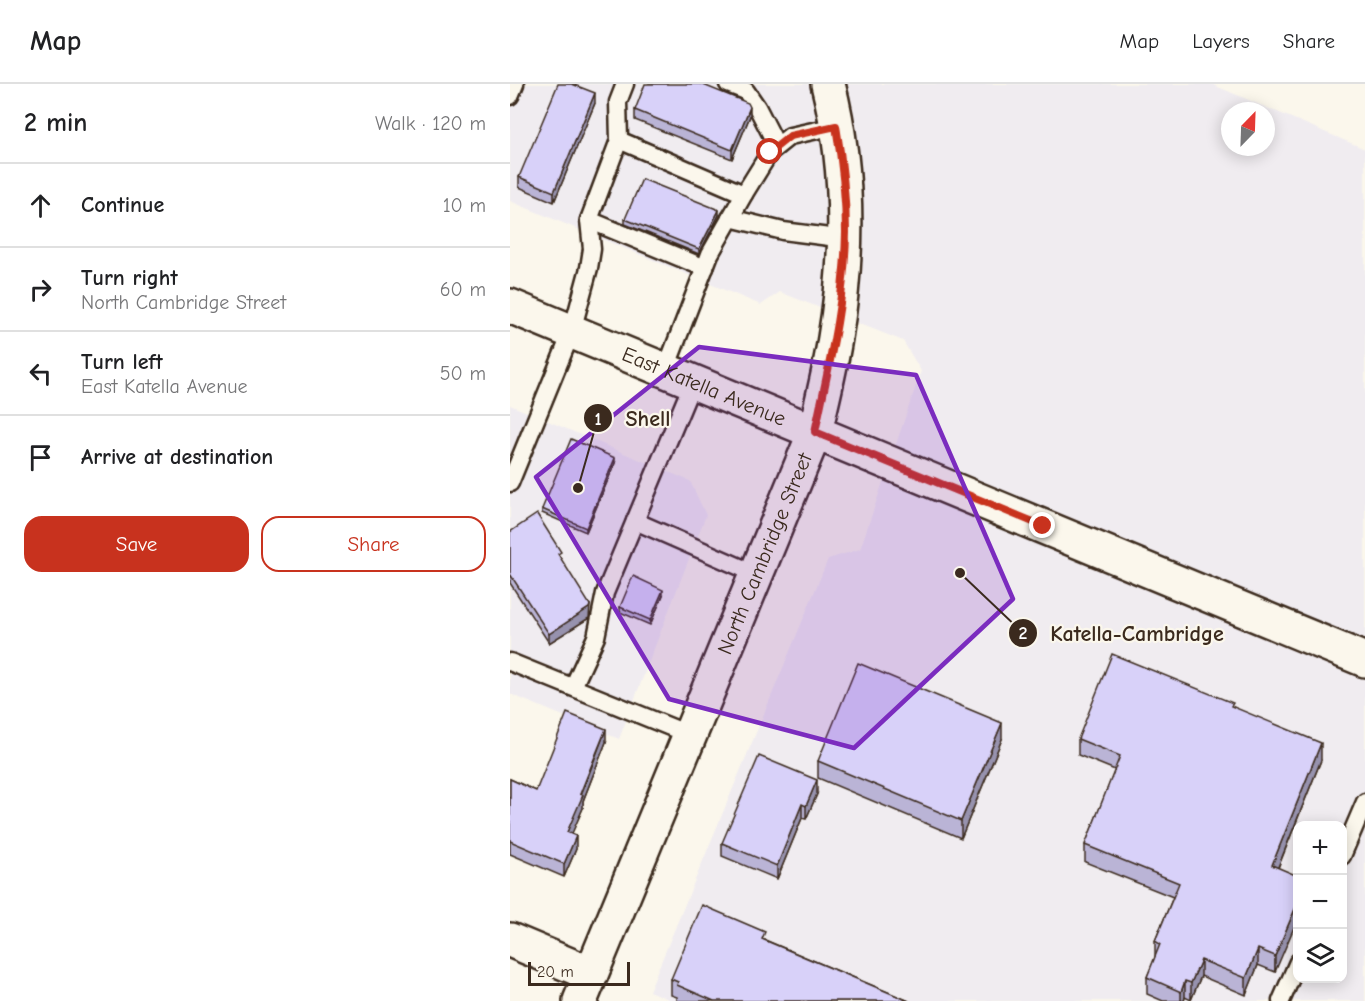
<!DOCTYPE html>
<meta charset="utf-8">
<style>
:root{--surface:#fff;--page:#f2f2f2;--text:#202124;--muted:#757577;--line:#e0e0e0;--accent:#c8321e}
body{margin:0;font-family:"Comic Neue",sans-serif;background:var(--page);color:var(--text)}
.controls{position:absolute;right:18px;bottom:18px;display:grid;overflow:hidden;border-radius:12px;box-shadow:0 3px 15px #0003}
.controls button{width:54px;height:54px;display:grid;place-items:center;padding:0;border:0;border-bottom:2px solid var(--line);background:var(--surface);color:var(--text);font:30px sans-serif}
.compass{position:absolute;left:711px;top:18px;width:54px;height:54px;border-radius:50%;background:var(--surface);box-shadow:0 3px 15px #0003;rotate:23deg}
.scale{position:absolute;left:18px;bottom:15px;width:102px;box-sizing:border-box;padding-left:6px;border:3px solid #3b2a1e;border-top:0;font-size:16px;line-height:21px;white-space:nowrap;color:#3b2a1e;-webkit-text-stroke:4px #fbf7ec;paint-order:stroke}
.stop{position:absolute;width:18px;height:18px;margin:-14px;border:4px solid #c8321e;border-radius:50%;background:#fff}
.stop.end{background:#c8321e;border-color:#fff;box-shadow:0 2px 6px #0008}
.list{margin:0;padding:0;list-style:none}
h2{display:flex;justify-content:space-between;align-items:center;height:78px;margin:0;padding:0 24px;font-size:26px}
h2 small{font-size:20px;font-weight:400;color:var(--muted)}
.list li{display:grid;grid-template-columns:39px 1fr auto;gap:18px;align-items:center;box-sizing:border-box;height:84px;padding:0 24px;border-top:2px solid var(--line)}
.list b{display:block;font-size:22px;white-space:nowrap}
.list p{margin:0;font-size:20px;white-space:nowrap;color:var(--muted)}
.list em{font-size:20px;font-style:normal;color:var(--muted)}
.actions{display:flex;gap:12px;padding:18px 24px}
.actions a{flex:1;padding:14px 0;border:2px solid var(--accent);border-radius:18px;text-align:center;font-size:21px;color:var(--accent)}
.actions .main{background:var(--accent);color:#fff}
.icon{flex:none;width:33px;height:33px;fill:none;stroke:currentColor;stroke-width:2;stroke-linecap:round;stroke-linejoin:round}
.map{position:relative;flex:none;width:855px;height:917px;overflow:hidden}
header{display:flex;align-items:center;gap:36px;box-sizing:border-box;height:84px;padding:0 30px;background:var(--surface);border-bottom:2px solid var(--line)}
header strong{font-size:28px}
nav{display:flex;gap:33px;margin-inline-start:auto;font-size:21px}
main{display:flex}
aside{flex:1;background:var(--surface)}
.map>svg:first-child{display:block}
.built{fill:#f0ecf0;fill-rule:evenodd}
.lines{fill:none;stroke-linecap:round;stroke-linejoin:round}
.service-casing{stroke:#3b2a1e;stroke-width:21}
.minor-casing{stroke:#3b2a1e;stroke-width:38}
.tertiary-casing{stroke:#3b2a1e;stroke-width:38}
.primary-casing{stroke:#3b2a1e;stroke-width:38}
.service{stroke:#fbf7ec;stroke-width:16}
.minor{stroke:#fbf7ec;stroke-width:33}
.tertiary{stroke:#fbf7ec;stroke-width:33}
.primary{stroke:#fbf7ec;stroke-width:33}
.wall{fill:#bab4d6;stroke:#3b2a1e;stroke-width:1.5}
.shaded-wall{fill:#9792ae;stroke:#3b2a1e;stroke-width:1.5}
.building{fill:#d8d1f9;stroke:#3b2a1e;stroke-width:1.5}
.route{stroke:#c8321e;stroke-width:8}
.marked{fill:#7b2cbf;fill-opacity:0.2;stroke:#7b2cbf;stroke-width:4.5;stroke-linejoin:round}
.labels{text-anchor:middle;stroke-width:4.5;stroke-linejoin:round;paint-order:stroke}
.street-label{font-size:21px;fill:#3b2a1e;stroke:#fbf7ec}
.leader{fill:none;stroke:#3b2a1e;stroke-width:2}
.callout-dot{fill:#3b2a1e;stroke:#fbf7ec;stroke-width:2}
.mark-label{font-size:18px;text-anchor:middle;font-weight:bold;fill:#fff}
.callout-label{font-size:22px;text-anchor:middle;font-weight:bold;fill:#3b2a1e;stroke:#fbf7ec;stroke-width:4.5;stroke-linejoin:round;paint-order:stroke}
</style>
<header>
<strong>Map</strong>
<nav><a>Map</a><a>Layers</a><a>Share</a></nav>
</header>
<main>
<aside>
<h2>2 min<small>Walk · 120 m</small></h2>
<ul class="list">
<li><svg class="icon" aria-label="ahead" viewBox="0 0 24 24"><path d="M12 20V5M6 11l6-6 6 6"/></svg><div><b>Continue</b></div><em>10 m</em></li>
<li><svg class="icon" aria-label="right" viewBox="0 0 24 24"><path d="M7 20v-9h11M14 6l5 5-5 5"/></svg><div><b>Turn right</b><p>North Cambridge Street</p></div><em>60 m</em></li>
<li><svg class="icon" aria-label="left" viewBox="0 0 24 24"><path d="M17 20v-9H6M10 6l-5 5 5 5"/></svg><div><b>Turn left</b><p>East Katella Avenue</p></div><em>50 m</em></li>
<li><svg class="icon" aria-label="arrive" viewBox="0 0 24 24"><path d="M6 21V4h12l-3 4 3 4H6"/></svg><div><b>Arrive at destination</b></div></li>
</ul>
<div class="actions"><a class="main">Save</a><a>Share</a></div>
</aside>
<div class="map">
<svg width="855" height="917" viewBox="0 0 855 917">
<rect width="100%" height="100%" fill="#fbf7ec"/>
<filter id="ink" filterUnits="userSpaceOnUse"><feTurbulence type="fractalNoise" baseFrequency=".0167" numOctaves="2"/><feDisplacementMap in="SourceGraphic" scale="12" xChannelSelector="R" yChannelSelector="G"/><feConvolveMatrix kernelMatrix="1 2 1 2 8 2 1 2 1" color-interpolation-filters="sRGB"/></filter>
<g filter="url(#ink)">
<!-- built -->
<g class="built">
<path d="M0,0H701L855,65V917H163L139,907L318,475L350,465L411,287L393,257L270,208L251,221L0,117ZM720,27H756V63H720ZM788,742H832V894H788Z"/>
<polygon points="0,321 180,397 196,431 109,655 0,610"/>
</g>
<g class="lines">
<!-- service casing -->
<g class="service-casing">
<g id="service">
<polyline points="218,0 236,7 247,23 267,62"/>
<polyline points="0,12 5,0"/>
<polyline points="109,56 108,18 115,0"/>
<polyline points="220,134 273,147 335,155"/>
<polyline points="79,136 195,184"/>
<polyline points="155,287 200,170 234,110"/>
<polyline points="0,399 62,247 79,184 82,165 79,136 109,56 234,110 260,68 280,52 326,42"/>
<polyline points="125,437 246,490"/>
<polyline points="0,578 180,651"/>
<polyline points="63,603 86,553 95,509 183,298"/>
<polyline points="832,772 855,718"/>
<polyline points="771,917 788,878"/>
</g>
</g>
<!-- minor casing -->
<g class="minor-casing">
<polyline id="minor" points="0,856 81,890"/>
</g>
<!-- tertiary casing -->
<g class="tertiary-casing">
<g id="tertiary">
<path id="s1" d="M70,917L305,348C312,317 320,286 325,254C339,170 339,83 318,0"/>
</g>
</g>
<!-- primary casing -->
<g class="primary-casing">
<g id="primary">
<path id="s2" d="M0,222L855,576"/>
</g>
</g>
<!-- service -->
<use href="#service" class="service"/>
<!-- minor -->
<use href="#minor" class="minor"/>
<!-- tertiary -->
<use href="#tertiary" class="tertiary"/>
<!-- primary -->
<use href="#primary" class="primary"/>
</g>
<!-- wall -->
<g class="wall">
<polygon points="85,19 44,118 9,103 9,93"/>
<polygon points="125,26 240,32 222,75 125,36"/>
<polygon points="209,131 189,170 115,140 115,135"/>
<polygon points="105,379 76,448 32,429 32,425"/>
<polygon points="0,448 51,476 80,530 79,534 39,559 0,499"/>
<polygon points="153,511 140,541 110,528 110,523"/>
<polygon points="723,623 811,676 768,784 765,888 748,881 736,911 691,892 681,916 675,913 674,917 653,917 637,910 637,893 645,874 645,857 663,813 575,778 575,761 605,686 568,671 568,655"/>
<polygon points="492,655 451,754 308,694 308,677"/>
<polygon points="96,658 73,717 73,724 61,750 66,765 54,793 0,770 0,695 26,707"/>
<polygon points="307,710 296,735 292,734 267,795 212,772 212,759"/>
<polygon points="255,856 399,917 167,917 167,913 161,911 161,895"/>
</g>
<!-- shaded-wall -->
<g class="shaded-wall">
<polygon points="85,9 85,19 44,118 44,108"/>
<polygon points="240,23 240,32 222,75 222,66"/>
<polygon points="209,126 209,131 189,170 189,165"/>
<polygon points="105,374 105,379 76,448 76,444"/>
<polygon points="153,506 153,511 140,541 140,536"/>
<polygon points="80,521 79,534 39,559 39,550"/>
<polygon points="492,639 492,655 451,754 451,737"/>
<polygon points="96,645 96,658 73,717 73,724 57,761 57,748"/>
<polygon points="811,659 811,676 762,798 762,781"/>
<polygon points="307,696 307,710 296,735 296,722"/>
<polygon points="292,720 292,734 267,795 267,782"/>
<polygon points="66,752 66,765 54,793 54,780"/>
<polygon points="788,818 788,834 765,888 765,872"/>
<polygon points="748,865 748,881 736,911 736,894"/>
<polygon points="691,876 691,892 681,916 681,899"/>
<polygon points="675,897 675,913 674,917 671,917 671,908"/>
</g>
<!-- building -->
<g class="building">
<polygon points="48,0 62,0 85,9 44,108 9,93"/>
<polygon points="135,0 191,0 238,19 240,23 222,66 125,26"/>
<polygon points="132,95 209,126 189,165 115,135"/>
<polygon points="61,355 105,374 76,444 32,425"/>
<polygon points="27,430 51,468 48,470 80,521 79,524 39,550 0,490 0,448"/>
<polygon points="123,492 153,506 140,536 110,523"/>
<polygon points="602,570 723,619 721,622 811,659 762,781 788,792 788,818 765,872 748,865 736,894 691,876 681,899 675,897 671,908 637,893 650,860 645,857 669,799 575,761 610,672 568,655"/>
<polygon points="348,579 492,639 451,737 308,677"/>
<polygon points="57,629 96,645 70,710 73,711 57,748 66,752 54,780 0,757 0,695 26,707"/>
<polygon points="249,672 307,696 296,722 292,720 267,782 212,759"/>
<polygon points="192,821 255,848 252,855 399,917 204,917 167,901 168,898 161,895"/>
</g>
</g>
<g class="lines" filter="url(#ink)">
<!-- route -->
<path class="route" d="M260,68L280,52L326,42C332,77 336,112 336,148C335,215 319,282 305,348L533,442"/>
</g>
<!-- marked area -->
<path class="marked" d="M189,263L406,291L503,515L344,664L159,615L26,393Z"/>
<g class="labels">
<!-- street labels -->
<g class="street-label">
<text dy="7" stroke="none"><textPath href="#s2" startOffset="210">East Katella Avenue</textPath></text>
<text dy="7" stroke="none"><textPath href="#s1" startOffset="484">North Cambridge Street</textPath></text>
</g>
</g>
<!-- callouts -->
<path class="leader" d="M68 404L88 334M450 489L513 549"/>
<g class="callout-dot">
<circle cx="68" cy="404" r="6"/>
<circle cx="450" cy="489" r="6"/>
<circle cx="88" cy="334" r="15"/>
<circle cx="513" cy="549" r="15"/>
</g>
<g class="mark-label">
<text x="88" y="341">1</text>
<text x="513" y="555">2</text>
</g>
<g class="callout-label">
<text x="138" y="342">Shell</text>
<text x="627" y="557">Katella-Cambridge</text>
</g>
</svg>
<div class="controls">
<button>+</button>
<button>−</button>
<button><svg class="icon" aria-label="layers" viewBox="0 0 24 24"><path d="M12 4l9 5-9 5-9-5zM3 14l9 5 9-5"/></svg></button>
</div>
<svg class="compass" viewBox="-18 -18 36 36"><path d="M0-13l5 13h-10z" fill="#e53935"/><path d="M0 13l5-13h-10z" fill="#757577"/></svg>
<div class="scale">20 m</div>
<div class="stop" style="left:260px;top:68px"></div>
<div class="stop end" style="left:533px;top:442px"></div>
</div>
</main>
